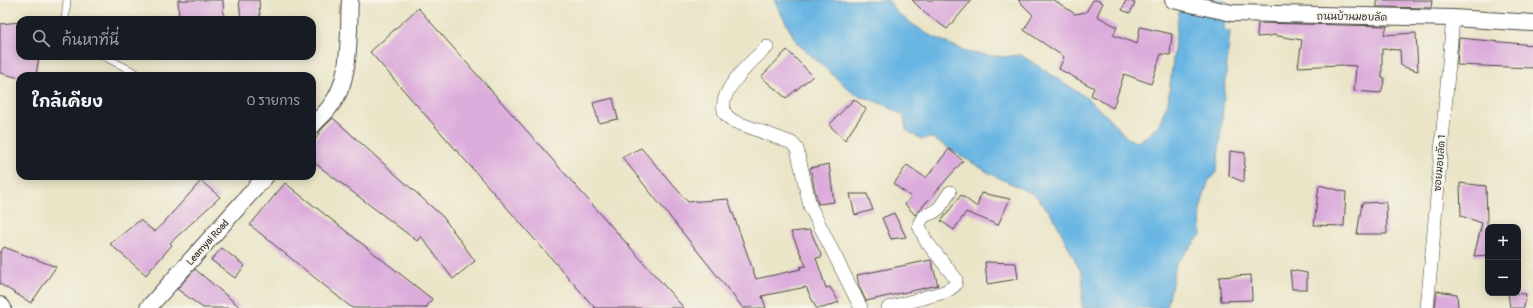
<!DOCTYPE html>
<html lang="th">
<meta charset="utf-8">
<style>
:root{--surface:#171b24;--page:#20242c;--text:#f1f3f6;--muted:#9ea1a6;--line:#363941}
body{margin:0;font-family:Pangolin,"Playpen Sans Thai",sans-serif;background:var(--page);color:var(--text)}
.controls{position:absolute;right:12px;bottom:12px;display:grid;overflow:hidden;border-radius:8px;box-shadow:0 2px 10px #0003}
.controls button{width:36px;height:36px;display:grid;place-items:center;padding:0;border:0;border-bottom:1px solid var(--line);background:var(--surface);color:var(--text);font:20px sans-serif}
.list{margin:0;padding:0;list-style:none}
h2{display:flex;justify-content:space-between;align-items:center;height:52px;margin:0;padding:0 16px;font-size:17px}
h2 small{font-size:13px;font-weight:400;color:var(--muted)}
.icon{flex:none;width:22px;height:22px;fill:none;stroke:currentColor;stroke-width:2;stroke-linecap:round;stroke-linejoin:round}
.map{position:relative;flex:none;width:1533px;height:308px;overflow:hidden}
.search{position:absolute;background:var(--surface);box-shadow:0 2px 10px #0003;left:16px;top:16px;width:300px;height:44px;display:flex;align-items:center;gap:10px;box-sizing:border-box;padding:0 14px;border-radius:12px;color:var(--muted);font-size:15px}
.panel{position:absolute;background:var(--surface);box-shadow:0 2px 10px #0003;left:16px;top:72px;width:300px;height:108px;border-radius:12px}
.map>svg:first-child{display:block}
.water{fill:#69b6e3;stroke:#4a7087}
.building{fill:#dbabdb}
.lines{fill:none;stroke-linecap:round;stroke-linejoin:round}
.service-casing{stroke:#484742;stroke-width:8}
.minor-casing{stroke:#484742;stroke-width:14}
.tertiary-casing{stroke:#484742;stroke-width:18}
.secondary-casing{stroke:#484742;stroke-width:20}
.service{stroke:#fff;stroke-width:7}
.minor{stroke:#fff;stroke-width:13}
.tertiary{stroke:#fff;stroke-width:16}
.secondary{stroke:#fff;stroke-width:18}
.labels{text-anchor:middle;stroke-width:3.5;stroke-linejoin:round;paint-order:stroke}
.street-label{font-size:10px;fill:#2b2b2b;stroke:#f7f3e8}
</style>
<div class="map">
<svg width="1533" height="308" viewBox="0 0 1533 308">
<rect width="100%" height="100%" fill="#f7f3e8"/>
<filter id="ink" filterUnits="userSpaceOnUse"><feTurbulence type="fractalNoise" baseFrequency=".025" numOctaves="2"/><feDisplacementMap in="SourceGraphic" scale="8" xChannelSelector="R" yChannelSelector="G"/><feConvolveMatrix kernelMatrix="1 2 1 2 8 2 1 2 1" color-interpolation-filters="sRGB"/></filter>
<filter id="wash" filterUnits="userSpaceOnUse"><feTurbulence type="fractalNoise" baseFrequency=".012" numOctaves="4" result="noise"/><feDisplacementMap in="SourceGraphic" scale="16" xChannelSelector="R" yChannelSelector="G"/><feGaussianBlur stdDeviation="0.9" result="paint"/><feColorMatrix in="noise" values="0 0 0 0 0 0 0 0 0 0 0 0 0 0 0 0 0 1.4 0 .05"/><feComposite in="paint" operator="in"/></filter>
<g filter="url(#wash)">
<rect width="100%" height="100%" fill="#eae5c7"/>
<!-- water -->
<polygon class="water" points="775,0 888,0 898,14 927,34 970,53 1003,57 1021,55 1084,96 1107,116 1127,138 1137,142 1147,136 1159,124 1168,102 1180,0 1226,0 1224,30 1230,31 1217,171 1208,182 1200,209 1201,235 1176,264 1167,308 1082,308 1083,276 1053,216 1035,195 989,173 932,138 921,139 906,130 904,116 885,105 853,93 797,43 778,8"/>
<g id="blocks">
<!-- building -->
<g class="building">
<polygon points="178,0 223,0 224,20 179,20"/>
<polygon points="239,0 259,0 260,20 241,20"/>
<polygon points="912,0 972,0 947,29 925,13"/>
<polygon points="1018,0 1054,0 1075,14 1086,12 1093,0 1097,0 1103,3 1097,16 1117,27 1113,35 1137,44 1140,27 1172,34 1170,55 1161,54 1151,84 1124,74 1113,108 1091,95 1094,88 1059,69 1064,57 1024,30 1033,15"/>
<polygon points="1126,0 1135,3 1130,13 1122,10"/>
<polygon points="1377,0 1432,0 1431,8 1377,7"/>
<polygon points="418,8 684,308 595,308 370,52"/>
<polygon points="20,22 20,56 39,56 36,76 20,76 20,78 0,73 0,24"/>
<polygon points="1258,23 1387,26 1384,35 1416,33 1418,71 1401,66 1400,50 1382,49 1382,78 1385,78 1381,93 1354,91 1356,66 1341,65 1298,67 1302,40 1272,35 1271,36 1257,37"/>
<polygon points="1459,38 1533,45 1533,68 1457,65"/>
<polygon points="787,50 813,76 786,98 761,77"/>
<polygon points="613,98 618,119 599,123 593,103"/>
<polygon points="854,99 866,109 845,140 829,125"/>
<polygon points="333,118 443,217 475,261 453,279 421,236 417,241 312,161 312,145 321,130"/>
<polygon points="641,148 688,202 728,199 756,279 801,269 800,267 806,266 791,232 810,230 822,257 816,258 826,288 830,287 839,302 823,308 816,308 806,287 762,296 766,308 743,308 622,157"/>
<polygon points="949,149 963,161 915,215 905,204 911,197 894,184 907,165 926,178"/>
<polygon points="1230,151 1245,153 1244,182 1229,176"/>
<polygon points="829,164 834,202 818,204 810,168"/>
<polygon points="201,181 220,197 170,243 172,245 146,275 110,244 140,220 155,232"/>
<polygon points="285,183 432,299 426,308 352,308 250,225"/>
<polygon points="1460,183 1486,186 1488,255 1474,256 1482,223 1461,216"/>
<polygon points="1319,185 1346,192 1344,226 1314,225"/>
<polygon points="981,193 1010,199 998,225 966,212 954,230 941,221 961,195 977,207"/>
<polygon points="850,194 867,194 873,210 855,215"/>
<polygon points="1386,202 1387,234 1357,234 1362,203"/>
<polygon points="894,213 906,237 891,239 882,218"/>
<polygon points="4,247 56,267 31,303 0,284 0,253"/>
<polygon points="222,248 245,266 235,278 211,260"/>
<polygon points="931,260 938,285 866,301 859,286 857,275"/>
<polygon points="985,262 1016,263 1018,279 987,284"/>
<polygon points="195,269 241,308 203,308 177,289"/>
<polygon points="1290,270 1307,273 1307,289 1292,289"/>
<polygon points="1251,275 1252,300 1221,301 1219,277"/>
<polygon points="1437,291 1457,294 1458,308 1435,308"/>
<polygon points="1508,293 1526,294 1524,308 1510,308"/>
</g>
</g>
</g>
<g filter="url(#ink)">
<use href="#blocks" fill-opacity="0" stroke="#484742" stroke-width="1"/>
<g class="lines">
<!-- service casing -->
<g class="service-casing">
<g id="service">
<polyline points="65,20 67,0"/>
<polyline points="103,56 142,76"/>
</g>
</g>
<!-- minor casing -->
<g class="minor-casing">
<g id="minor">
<path d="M767,47C754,59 713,94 726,115C728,117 731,119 733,121L792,143L797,149L810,206L861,308"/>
<polyline points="888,308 944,292 950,289 955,285 956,279 926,241 919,226 920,222 924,216 934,212 940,207 950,192"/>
<polyline points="1427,308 1453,18"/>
</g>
</g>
<!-- tertiary casing -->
<g class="tertiary-casing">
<g id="tertiary">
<polyline points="1173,0 1232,13 1453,18 1533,23"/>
<path d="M312,126C318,119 326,113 331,105C352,79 348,32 350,0"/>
<polyline points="148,308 266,176"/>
</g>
</g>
<!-- secondary casing -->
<g class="secondary-casing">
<polyline id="secondary" points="0,306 2,308"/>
</g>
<!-- service -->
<use href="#service" class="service"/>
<!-- minor -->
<use href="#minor" class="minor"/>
<!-- tertiary -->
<use href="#tertiary" class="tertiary"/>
<!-- secondary -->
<use href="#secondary" class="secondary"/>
</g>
</g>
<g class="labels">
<!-- street labels -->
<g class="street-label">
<text transform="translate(1352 16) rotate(1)" y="4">ถนนบ้านมอบลัด</text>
<text transform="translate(1439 163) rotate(-85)" y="4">ซอยมอบลัด 1</text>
<text transform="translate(207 242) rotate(-48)" y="4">Leamyai Road</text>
</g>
</g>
</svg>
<div class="controls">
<button>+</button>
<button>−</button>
</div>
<div class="search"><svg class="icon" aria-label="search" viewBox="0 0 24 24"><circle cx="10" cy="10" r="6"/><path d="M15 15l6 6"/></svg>ค้นหาที่นี่</div>
<section class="panel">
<h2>ใกล้เคียง<small>0 รายการ</small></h2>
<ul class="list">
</ul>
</section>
</div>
